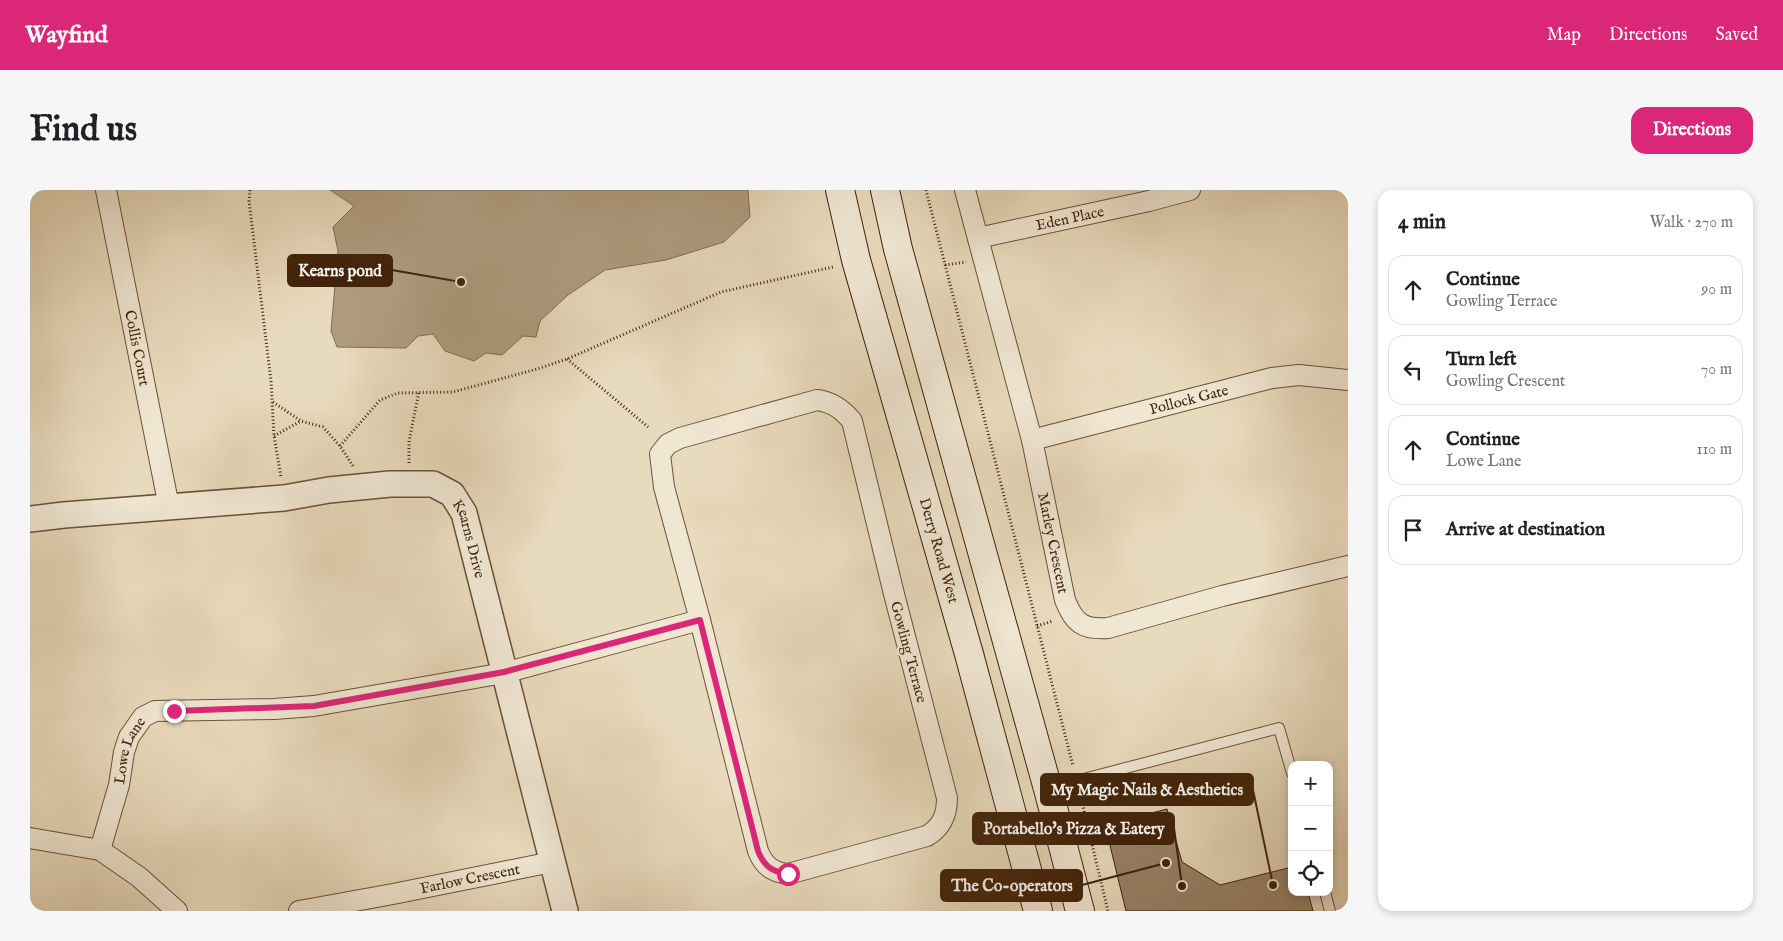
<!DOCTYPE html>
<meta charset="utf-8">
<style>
:root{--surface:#fff;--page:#f6f6f6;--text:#202124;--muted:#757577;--line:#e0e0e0;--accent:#db2777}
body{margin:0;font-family:"IM FELL English",serif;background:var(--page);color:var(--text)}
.controls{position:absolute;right:15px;bottom:15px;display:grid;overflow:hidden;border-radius:10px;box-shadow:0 2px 8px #0003}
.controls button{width:45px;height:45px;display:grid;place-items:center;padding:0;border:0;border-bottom:1px solid var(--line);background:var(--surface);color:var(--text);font:25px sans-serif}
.stop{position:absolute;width:15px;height:15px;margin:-11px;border:4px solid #db2777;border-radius:50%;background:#fff}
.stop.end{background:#db2777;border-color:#fff;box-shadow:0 1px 5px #0008}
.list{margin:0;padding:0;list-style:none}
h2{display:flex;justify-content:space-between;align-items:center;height:65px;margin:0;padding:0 20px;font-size:21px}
h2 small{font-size:16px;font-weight:400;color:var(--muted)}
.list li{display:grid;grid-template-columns:32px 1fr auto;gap:15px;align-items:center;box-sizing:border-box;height:70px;margin:0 10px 10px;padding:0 10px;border:1px solid var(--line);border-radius:15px}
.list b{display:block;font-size:19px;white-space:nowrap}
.list p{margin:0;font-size:16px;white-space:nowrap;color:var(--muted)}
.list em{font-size:16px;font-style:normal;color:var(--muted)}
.icon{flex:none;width:28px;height:28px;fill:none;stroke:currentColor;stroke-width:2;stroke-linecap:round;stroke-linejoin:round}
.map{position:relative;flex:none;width:1318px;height:721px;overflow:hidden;border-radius:15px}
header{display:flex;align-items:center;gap:30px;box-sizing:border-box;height:70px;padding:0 25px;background:var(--accent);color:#fff}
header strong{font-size:24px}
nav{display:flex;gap:28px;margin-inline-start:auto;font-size:18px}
.intro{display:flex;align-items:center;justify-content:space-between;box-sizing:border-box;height:120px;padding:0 30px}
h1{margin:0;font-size:35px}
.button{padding:12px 22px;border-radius:15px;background:var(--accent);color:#fff;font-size:18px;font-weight:700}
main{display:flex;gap:30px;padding:0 30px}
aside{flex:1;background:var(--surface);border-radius:15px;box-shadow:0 2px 8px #0003}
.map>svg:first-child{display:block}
.water{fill:#af9c7f;stroke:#836c50}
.building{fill:#988267;stroke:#41230a}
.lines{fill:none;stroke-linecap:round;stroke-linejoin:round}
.service-casing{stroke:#6b5136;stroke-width:12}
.minor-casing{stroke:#6b5136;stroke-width:22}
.tertiary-casing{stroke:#6b5136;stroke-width:28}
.secondary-casing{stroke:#41230a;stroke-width:30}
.path{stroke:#41230a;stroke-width:3;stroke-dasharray:1 2.5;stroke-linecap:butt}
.service{stroke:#f0e7d3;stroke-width:10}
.minor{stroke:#f0e7d3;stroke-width:20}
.tertiary{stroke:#f0e7d3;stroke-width:25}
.secondary{stroke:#f0e7d3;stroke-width:28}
.route{stroke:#db2777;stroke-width:6}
.labels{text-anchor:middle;stroke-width:4.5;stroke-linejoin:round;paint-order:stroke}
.street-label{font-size:15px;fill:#41230a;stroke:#f0e7d3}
.leader{fill:none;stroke:#41230a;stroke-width:2}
.callout-dot{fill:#41230a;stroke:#f0e7d3;stroke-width:2}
.callout{fill:#41230a;stroke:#41230a;stroke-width:2}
.callout-label{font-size:16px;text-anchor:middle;font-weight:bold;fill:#fff}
</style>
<header>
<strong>Wayfind</strong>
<nav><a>Map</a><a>Directions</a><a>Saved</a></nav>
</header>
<div class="intro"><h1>Find us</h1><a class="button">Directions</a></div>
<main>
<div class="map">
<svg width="1318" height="721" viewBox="0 0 1318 721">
<rect width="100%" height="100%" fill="#e8dabc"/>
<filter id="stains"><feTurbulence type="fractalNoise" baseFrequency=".004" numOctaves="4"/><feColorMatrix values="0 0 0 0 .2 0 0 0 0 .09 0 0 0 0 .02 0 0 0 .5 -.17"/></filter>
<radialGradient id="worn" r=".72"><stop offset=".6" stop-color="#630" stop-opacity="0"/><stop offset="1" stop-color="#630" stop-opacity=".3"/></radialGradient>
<!-- water -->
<polygon class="water" points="300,0 718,0 720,27 694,52 636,70 575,80 538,105 510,131 506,147 493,146 472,165 456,163 444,171 415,161 403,144 388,146 376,158 307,157 301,141 308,61 303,37 324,16"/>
<!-- building -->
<polygon class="building" points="1137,619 1152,672 1190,695 1262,677 1262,702 1278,702 1283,721 1096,721 1075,635"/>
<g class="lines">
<!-- service casing -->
<g class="service-casing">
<g id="service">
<polyline points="1019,598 1249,538 1262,583"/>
<polyline points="1295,702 1300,721"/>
</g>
</g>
<!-- minor casing -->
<g class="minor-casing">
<g id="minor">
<path id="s1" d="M76,0L139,317"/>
<path id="s2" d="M935,0L1002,250L1035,410C1044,433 1053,440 1078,438L1192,406L1318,376"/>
<path id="s3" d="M948,48L1119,11L1160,0"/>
<path d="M787,210C802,212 812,219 822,231L864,404L917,608C917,625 912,637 897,646L758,684C742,682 734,676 728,661L670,430L634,297L630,264L638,254L650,248Z"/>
<path id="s4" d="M1002,250L1242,188L1269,185L1318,190"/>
<polyline points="0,648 70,660 109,687 147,721"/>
<path id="s5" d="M70,660L89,595L94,562L99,547L113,527L125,521L244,519L284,516L474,483L670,430"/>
<path id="s6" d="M269,721L363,704L522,672"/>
</g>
</g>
<!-- tertiary casing -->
<g class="tertiary-casing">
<g id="tertiary">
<path id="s7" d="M0,329L34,325L254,308L299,300L360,294H403L422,304L434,323L535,721"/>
</g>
</g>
<!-- secondary casing -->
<g class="secondary-casing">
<g id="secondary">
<path id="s8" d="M810,0L826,70L939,464L1008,721"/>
<polyline points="855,0 868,59 1018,599 1050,721"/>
</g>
</g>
<!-- path -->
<g class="path">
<polyline points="220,0 219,11 241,191 244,246 251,287"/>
<polyline points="896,0 1043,576"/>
<polyline points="915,75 936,72"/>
<polyline points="537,169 618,237"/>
<polyline points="243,212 271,231 293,237 310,256 323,276"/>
<polyline points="244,246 271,231"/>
<polyline points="310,256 350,210 368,203 423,202 507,179 537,169 691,102 803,77"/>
<polyline points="379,273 379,251 389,202"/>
<polyline points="1007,436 1023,431"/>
<polyline points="1050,604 1078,721"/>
</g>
<!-- service -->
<use href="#service" class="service"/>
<!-- minor -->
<use href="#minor" class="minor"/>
<!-- tertiary -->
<use href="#tertiary" class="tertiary"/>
<!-- secondary -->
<use href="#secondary" class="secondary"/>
</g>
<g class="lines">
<!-- route -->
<path class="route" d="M144,521L284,516L474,482L670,430L728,661C734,676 742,682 758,684"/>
</g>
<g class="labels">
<!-- street labels -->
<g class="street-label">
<text dy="5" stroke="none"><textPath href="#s3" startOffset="94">Eden Place</textPath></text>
<text dy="5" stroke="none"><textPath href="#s1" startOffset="161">Collis Court</textPath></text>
<text dy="5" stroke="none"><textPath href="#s4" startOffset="162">Pollock Gate</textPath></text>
<text dy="5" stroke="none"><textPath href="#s7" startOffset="475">Kearns Drive</textPath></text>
<text dy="5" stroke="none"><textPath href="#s2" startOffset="364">Marley Crescent</textPath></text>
<text dy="5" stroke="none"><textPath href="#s8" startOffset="374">Derry Road West</textPath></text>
<text transform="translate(879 462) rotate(75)" y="5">Gowling Terrace</text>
<text dy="5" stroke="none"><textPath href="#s5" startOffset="104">Lowe Lane</textPath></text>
<text dy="5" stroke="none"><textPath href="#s6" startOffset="174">Farlow Crescent</textPath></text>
</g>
</g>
<!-- callouts -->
<path class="leader" d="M431 92L362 80M1243 695L1223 600M1152 696L1144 638M1136 673L1052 695"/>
<g class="callout-dot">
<circle cx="431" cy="92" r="5"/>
<circle cx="1243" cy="695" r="5"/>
<circle cx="1152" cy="696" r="5"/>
<circle cx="1136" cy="673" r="5"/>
</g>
<g class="callout">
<rect x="258" y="65" width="104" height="31" rx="5"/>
<rect x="1011" y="584" width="212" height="31" rx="5"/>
<rect x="943" y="623" width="201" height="31" rx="5"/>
<rect x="911" y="680" width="141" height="31" rx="5"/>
</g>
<g class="callout-label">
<text x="310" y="86">Kearns pond</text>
<text x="1117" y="605">My Magic Nails &amp; Aesthetics</text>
<text x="1044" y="644">Portabello's Pizza &amp; Eatery</text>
<text x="982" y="701">The Co-operators</text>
</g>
<rect width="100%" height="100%" filter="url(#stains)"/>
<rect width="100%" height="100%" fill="url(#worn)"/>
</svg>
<div class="controls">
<button>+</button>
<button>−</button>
<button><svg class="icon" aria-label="locate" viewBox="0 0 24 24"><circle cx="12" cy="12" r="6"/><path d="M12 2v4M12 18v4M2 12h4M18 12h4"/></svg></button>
</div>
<div class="stop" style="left:758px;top:684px"></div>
<div class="stop end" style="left:144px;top:521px"></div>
</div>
<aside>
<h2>4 min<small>Walk · 270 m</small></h2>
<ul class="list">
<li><svg class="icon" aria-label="ahead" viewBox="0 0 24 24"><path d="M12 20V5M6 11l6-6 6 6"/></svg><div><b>Continue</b><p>Gowling Terrace</p></div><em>90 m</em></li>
<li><svg class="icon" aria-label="left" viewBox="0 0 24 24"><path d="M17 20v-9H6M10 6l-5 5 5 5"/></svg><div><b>Turn left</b><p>Gowling Crescent</p></div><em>70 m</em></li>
<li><svg class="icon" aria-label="ahead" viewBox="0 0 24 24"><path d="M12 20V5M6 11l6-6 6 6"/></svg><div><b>Continue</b><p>Lowe Lane</p></div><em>110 m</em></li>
<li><svg class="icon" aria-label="arrive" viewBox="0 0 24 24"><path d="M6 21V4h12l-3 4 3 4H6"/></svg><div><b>Arrive at destination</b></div></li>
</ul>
</aside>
</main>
